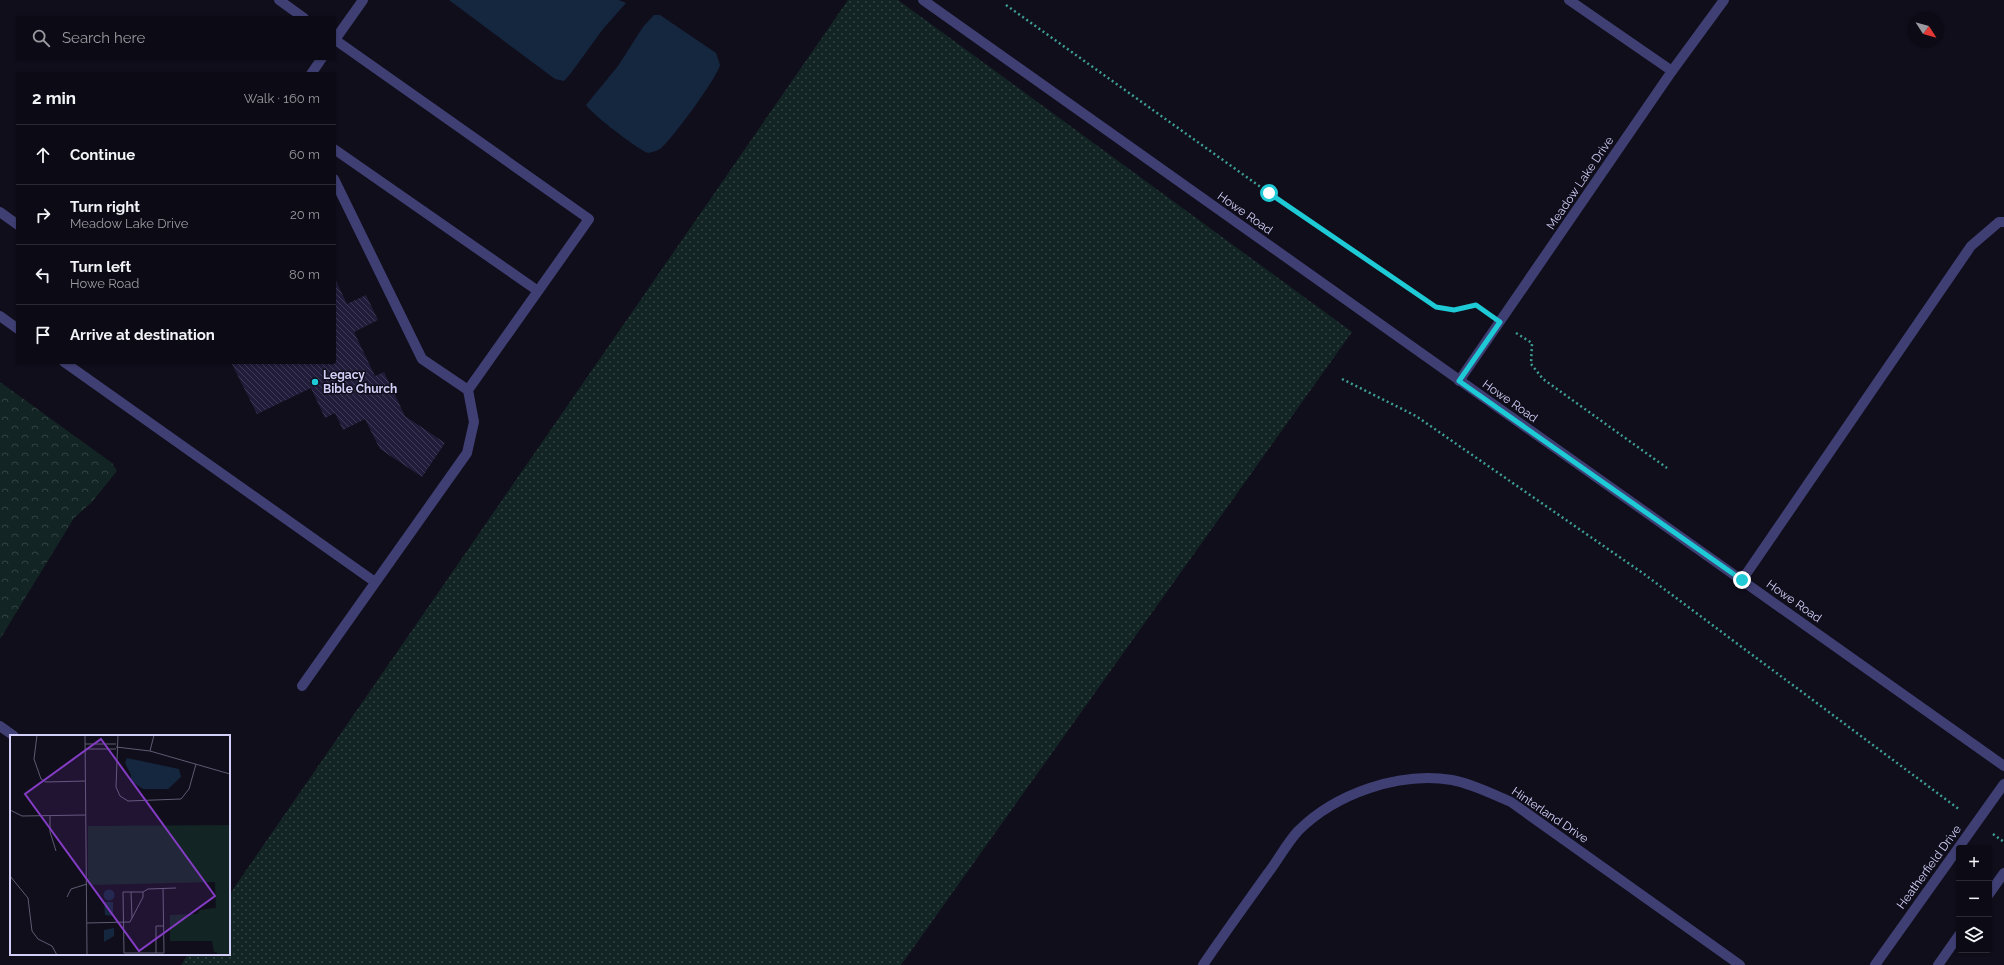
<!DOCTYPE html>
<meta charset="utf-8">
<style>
:root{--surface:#0c0a14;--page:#1a1822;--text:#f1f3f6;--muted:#9a9aa0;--line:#2c2b34}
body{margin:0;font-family:Raleway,sans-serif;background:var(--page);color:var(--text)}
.controls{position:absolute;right:12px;bottom:12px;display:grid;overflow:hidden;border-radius:4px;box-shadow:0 1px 3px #0004}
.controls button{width:36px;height:36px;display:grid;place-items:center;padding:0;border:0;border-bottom:1px solid var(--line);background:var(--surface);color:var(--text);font:20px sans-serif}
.compass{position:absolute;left:1908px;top:12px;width:36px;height:36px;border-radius:50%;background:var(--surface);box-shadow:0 1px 3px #0004;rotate:126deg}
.stop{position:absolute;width:12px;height:12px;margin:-9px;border:3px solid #1ecad5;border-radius:50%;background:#fff}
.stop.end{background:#1ecad5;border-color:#fff;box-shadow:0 1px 4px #0008}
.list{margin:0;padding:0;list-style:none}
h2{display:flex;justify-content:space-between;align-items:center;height:52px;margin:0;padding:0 16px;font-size:17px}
h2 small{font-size:13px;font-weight:400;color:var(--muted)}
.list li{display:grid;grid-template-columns:26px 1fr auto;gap:12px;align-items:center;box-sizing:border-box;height:60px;padding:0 16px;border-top:1px solid var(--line)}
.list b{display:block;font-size:15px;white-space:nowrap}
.list p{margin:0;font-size:13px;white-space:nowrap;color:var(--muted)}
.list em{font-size:13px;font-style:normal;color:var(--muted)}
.icon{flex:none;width:22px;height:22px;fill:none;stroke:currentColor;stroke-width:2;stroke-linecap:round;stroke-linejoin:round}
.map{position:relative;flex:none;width:2004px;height:965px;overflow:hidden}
.search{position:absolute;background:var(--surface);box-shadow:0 1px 3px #0004;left:16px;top:16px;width:320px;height:44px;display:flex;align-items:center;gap:10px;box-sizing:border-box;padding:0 14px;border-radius:4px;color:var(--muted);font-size:15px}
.panel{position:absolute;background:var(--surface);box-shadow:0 1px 3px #0004;left:16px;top:72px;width:320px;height:292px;border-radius:4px}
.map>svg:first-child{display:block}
.green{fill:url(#green-dots)}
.forest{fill:url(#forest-crowns)}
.water{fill:#15263f}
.building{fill:url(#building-back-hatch)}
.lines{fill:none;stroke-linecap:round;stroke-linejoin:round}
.path{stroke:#3d9e95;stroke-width:2.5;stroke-dasharray:2 3;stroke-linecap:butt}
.minor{stroke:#3f3f74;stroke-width:10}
.route{stroke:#1ecad5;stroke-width:5}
.poi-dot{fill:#1ecad5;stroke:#100e1b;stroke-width:1.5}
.labels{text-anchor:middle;stroke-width:3;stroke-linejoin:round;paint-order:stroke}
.street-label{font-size:12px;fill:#d2cff8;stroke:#100e1b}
.poi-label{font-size:12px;font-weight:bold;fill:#d2cff8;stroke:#100e1b;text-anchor:start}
.inset-road{fill:none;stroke:#5e5b73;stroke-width:1}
.view{fill:#843cc5;fill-opacity:0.15;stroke:#843cc5;stroke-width:2}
.inset-edge{fill:none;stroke:#d2cff8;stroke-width:2}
</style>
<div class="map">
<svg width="2004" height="965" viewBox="0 0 2004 965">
<defs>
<pattern id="green-dots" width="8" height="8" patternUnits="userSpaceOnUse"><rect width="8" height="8" fill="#122423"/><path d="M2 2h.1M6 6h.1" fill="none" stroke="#344344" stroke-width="1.8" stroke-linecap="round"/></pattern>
<pattern id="forest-crowns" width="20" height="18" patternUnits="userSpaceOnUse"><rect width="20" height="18" fill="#122423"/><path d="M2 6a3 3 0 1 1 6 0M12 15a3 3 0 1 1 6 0" fill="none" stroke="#344344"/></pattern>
<pattern id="building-back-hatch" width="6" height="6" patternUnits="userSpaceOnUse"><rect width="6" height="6" fill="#211c3a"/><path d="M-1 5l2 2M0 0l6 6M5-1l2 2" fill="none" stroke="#403c57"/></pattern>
</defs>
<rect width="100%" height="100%" fill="#100e1b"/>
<!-- green -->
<polygon class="green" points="848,0 898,0 1352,332 901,965 181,965 188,954 229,954 229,895"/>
<!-- forest -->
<polygon class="forest" points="0,382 112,463 117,471 91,503 74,518 0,639"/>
<!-- water -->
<g class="water">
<polygon points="449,0 619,0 626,3 603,29 571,73 564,81 555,79"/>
<path d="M654,15H660L716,53L720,65C717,78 671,141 660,149C657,151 652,152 648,153C637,149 593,115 586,105L618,66L643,27Z"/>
</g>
<!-- building -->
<polygon class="building" points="334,277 347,304 366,295 378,320 354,332 375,376 384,372 405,416 445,443 422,477 380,449 365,419 343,430 335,413 325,418 311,388 257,414 231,362 334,362"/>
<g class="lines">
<!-- path -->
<g class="path">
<polyline points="1006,5 1269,193 1436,307 1454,310 1476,305 1483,309"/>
<polyline points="1516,333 1532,343 1531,364 1543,379 1667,468"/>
<polyline points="1342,379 1416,416 1644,574 1960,810"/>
<polyline points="1993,834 2004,842"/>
</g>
<!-- minor -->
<g class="minor">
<polyline points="279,0 304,18"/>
<polyline points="923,0 2004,766"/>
<polyline points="1569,0 1672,71"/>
<polyline points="334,41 363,0"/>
<polyline points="311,74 322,58"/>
<polyline points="334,149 538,291"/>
<polyline points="334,179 422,359 468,390"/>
<polyline points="0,212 18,225"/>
<polyline points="0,316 18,329"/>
<polyline points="64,362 375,582"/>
<polyline points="1459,381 1672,71 1724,0"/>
<polyline points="1742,580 1971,246 1999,222 2004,222"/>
<polyline points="302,686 467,453 474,422 468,390 589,219 334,39"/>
<polyline points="0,726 14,736"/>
<polyline points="1989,894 2004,873"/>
<path d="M1203,965C1224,934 1246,904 1268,873C1278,860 1287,843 1298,831C1335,794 1399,771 1452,780C1473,784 1492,794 1511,802L1740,965"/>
<polyline points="1875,965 2004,784"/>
<polyline points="1938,965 1959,935"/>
</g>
</g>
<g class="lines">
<!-- route -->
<polyline class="route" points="1269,193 1436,307 1454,310 1476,305 1500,322 1459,381 1742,580"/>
</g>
<!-- markers -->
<circle class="poi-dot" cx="315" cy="382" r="4"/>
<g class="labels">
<!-- street labels -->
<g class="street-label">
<text transform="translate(1580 183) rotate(-56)" y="4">Meadow Lake Drive</text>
<text transform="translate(1245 213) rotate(35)" y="4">Howe Road</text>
<text transform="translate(1510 401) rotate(35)" y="4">Howe Road</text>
<text transform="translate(1794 601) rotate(35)" y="4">Howe Road</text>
<text transform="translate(1550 815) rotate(34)" y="4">Hinterland Drive</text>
<text transform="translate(1929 867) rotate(-54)" y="4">Heatherfield Drive</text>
</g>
<!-- poi labels -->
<g class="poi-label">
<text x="323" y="379">Legacy<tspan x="323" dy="14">Bible Church</tspan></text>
</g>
</g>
<!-- overview -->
<g transform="translate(10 735)">
<rect width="220" height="220" fill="#100e1b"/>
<path d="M220,90V220H207L205,147L78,150V91Z" fill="#122423"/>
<path d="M204,173L209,174L212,181L211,218L204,217L202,206H160V180L187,179L190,175Z" fill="#122423"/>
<path d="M117,23L169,34L171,42L158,54H133L121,46V40L115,28ZM93.5 160a5.5 5.5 0 1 1 11 0a5.5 5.5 0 1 1-11 0ZM94,167H103V181L95,180ZM104,193V201L94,207V195Z" fill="#15263f"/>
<path class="inset-road" d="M27,0L24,24L31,44L36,47L76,46M75,0L77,220M108,0L106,52L110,61L118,66L171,64L179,54L186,29M75,9H106M106,12L140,16L220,39M75,14H106M140,16L144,0M0,75L12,81L76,80M40,81V97L46,116M0,141L18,163L22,196L28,204L42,211L47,220M153,153L154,218H114L113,157H133L138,154L166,153M121,157L122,183M57,162L61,154L77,149M77,188L120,187L133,162V157M146,218V191H154"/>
<path class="view" d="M91,4L205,161L129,216L15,59Z"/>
<rect width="220" height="220" class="inset-edge"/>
</g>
</svg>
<div class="controls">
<button>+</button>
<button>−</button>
<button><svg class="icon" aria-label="layers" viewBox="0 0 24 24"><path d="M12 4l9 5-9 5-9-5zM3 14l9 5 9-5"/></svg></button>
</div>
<svg class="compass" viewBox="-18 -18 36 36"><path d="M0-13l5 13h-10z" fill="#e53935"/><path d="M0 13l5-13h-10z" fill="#9a9aa0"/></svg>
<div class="stop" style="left:1269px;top:193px"></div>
<div class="stop end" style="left:1742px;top:580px"></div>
<div class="search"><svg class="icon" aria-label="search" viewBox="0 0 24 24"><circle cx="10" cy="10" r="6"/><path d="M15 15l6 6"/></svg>Search here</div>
<section class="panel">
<h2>2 min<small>Walk · 160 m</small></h2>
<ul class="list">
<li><svg class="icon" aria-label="ahead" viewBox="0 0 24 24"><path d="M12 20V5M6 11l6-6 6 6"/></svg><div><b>Continue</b></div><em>60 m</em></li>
<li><svg class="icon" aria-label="right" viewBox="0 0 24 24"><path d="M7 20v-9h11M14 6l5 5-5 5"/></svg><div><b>Turn right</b><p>Meadow Lake Drive</p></div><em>20 m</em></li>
<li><svg class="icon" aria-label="left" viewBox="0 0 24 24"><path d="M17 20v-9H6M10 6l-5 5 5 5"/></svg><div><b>Turn left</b><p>Howe Road</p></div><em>80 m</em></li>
<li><svg class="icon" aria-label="arrive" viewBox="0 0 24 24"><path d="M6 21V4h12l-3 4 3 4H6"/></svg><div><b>Arrive at destination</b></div></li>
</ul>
</section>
</div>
